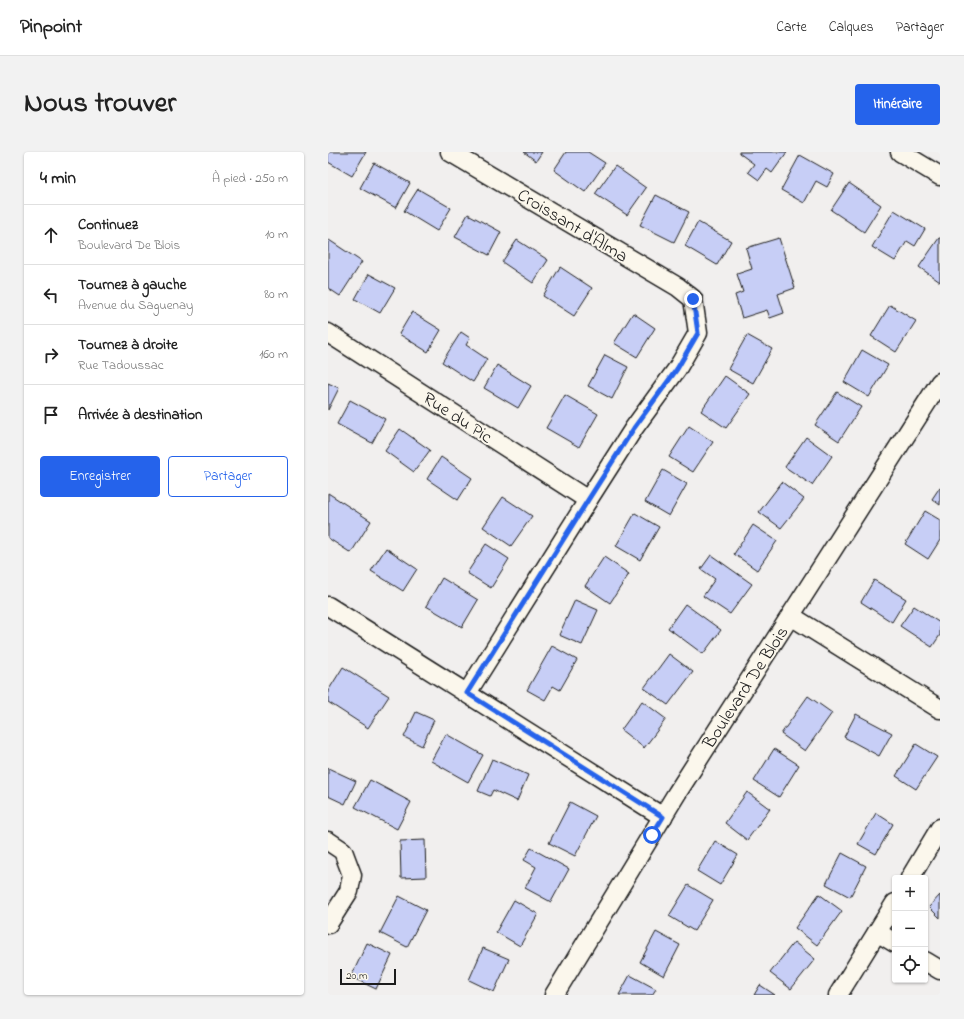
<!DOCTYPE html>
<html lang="fr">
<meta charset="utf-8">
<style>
:root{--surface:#fff;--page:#f2f2f2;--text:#222;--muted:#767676;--line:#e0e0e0;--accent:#2563eb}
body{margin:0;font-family:"Indie Flower",sans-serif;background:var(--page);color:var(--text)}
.controls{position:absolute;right:12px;bottom:12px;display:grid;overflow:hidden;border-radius:4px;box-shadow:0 1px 3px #0004}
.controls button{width:36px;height:36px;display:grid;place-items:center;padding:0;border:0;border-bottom:1px solid var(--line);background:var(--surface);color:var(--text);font:20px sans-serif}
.scale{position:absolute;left:12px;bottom:10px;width:56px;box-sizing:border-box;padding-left:4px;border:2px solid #1c1c1c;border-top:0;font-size:11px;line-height:14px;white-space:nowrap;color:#1c1c1c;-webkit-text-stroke:3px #fbf7ec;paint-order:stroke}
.stop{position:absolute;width:12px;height:12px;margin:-9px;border:3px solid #2563eb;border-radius:50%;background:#fff}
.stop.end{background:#2563eb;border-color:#fff;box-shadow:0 1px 4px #0008}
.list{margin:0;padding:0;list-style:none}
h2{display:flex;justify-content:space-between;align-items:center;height:52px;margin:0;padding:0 16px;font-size:17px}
h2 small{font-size:13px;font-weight:400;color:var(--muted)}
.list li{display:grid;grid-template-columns:26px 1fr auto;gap:12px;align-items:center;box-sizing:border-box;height:60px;padding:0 16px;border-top:1px solid var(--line)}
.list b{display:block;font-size:15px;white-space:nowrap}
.list p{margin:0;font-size:13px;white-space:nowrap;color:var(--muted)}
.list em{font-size:13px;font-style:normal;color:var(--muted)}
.actions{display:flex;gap:8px;padding:12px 16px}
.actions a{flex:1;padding:9px 0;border:1px solid var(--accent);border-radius:4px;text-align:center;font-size:14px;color:var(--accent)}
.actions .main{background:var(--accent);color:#fff}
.icon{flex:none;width:22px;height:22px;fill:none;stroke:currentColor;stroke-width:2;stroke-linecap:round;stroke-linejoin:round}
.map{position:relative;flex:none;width:612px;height:843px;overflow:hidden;border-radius:4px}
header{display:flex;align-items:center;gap:24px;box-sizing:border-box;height:56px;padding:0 20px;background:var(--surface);border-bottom:1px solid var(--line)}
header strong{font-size:19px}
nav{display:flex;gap:22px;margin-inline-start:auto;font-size:14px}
.intro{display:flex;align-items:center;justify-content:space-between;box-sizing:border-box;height:96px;padding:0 24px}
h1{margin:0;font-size:28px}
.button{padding:10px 18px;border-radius:4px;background:var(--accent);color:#fff;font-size:14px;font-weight:700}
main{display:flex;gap:24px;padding:0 24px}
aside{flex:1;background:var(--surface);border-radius:4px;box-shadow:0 1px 3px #0004}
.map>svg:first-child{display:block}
.building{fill:#c7cef6;stroke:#1c1c1c}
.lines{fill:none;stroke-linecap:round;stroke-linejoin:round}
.minor-casing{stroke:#1c1c1c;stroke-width:21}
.minor{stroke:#fbf7ec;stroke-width:18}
.route{stroke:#2563eb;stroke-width:5}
.labels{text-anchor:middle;stroke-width:4;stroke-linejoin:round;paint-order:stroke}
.street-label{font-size:18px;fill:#1c1c1c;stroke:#fbf7ec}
</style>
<header>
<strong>Pinpoint</strong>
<nav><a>Carte</a><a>Calques</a><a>Partager</a></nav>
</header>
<div class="intro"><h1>Nous trouver</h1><a class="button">Itinéraire</a></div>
<main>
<aside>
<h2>4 min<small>À pied · 250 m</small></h2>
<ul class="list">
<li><svg class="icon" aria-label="ahead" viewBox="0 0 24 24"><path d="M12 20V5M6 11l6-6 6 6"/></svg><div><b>Continuez</b><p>Boulevard De Blois</p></div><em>10 m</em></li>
<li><svg class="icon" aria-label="left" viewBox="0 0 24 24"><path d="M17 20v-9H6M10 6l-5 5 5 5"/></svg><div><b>Tournez à gauche</b><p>Avenue du Saguenay</p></div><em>80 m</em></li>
<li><svg class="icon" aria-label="right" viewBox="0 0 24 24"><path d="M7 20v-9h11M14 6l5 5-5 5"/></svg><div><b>Tournez à droite</b><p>Rue Tadoussac</p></div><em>160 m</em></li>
<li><svg class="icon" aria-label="arrive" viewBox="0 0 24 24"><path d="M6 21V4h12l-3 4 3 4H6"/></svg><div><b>Arrivée à destination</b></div></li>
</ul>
<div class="actions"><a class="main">Enregistrer</a><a>Partager</a></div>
</aside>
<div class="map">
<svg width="612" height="843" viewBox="0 0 612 843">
<rect width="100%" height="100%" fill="#f1efee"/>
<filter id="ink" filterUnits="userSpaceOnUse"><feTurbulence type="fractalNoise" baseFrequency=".025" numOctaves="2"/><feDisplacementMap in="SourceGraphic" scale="8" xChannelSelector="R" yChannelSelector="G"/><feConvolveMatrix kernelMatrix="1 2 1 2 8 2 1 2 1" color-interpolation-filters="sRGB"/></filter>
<g filter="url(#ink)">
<!-- building -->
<g class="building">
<polygon points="0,0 38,0 24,24 0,10"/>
<polygon points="196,0 214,0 208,9"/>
<polygon points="238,0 260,0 277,11 257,40 226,18"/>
<polygon points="411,0 459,0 444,21 439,17 431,28 420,20 426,12 411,1"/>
<polygon points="472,3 506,22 499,35 488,29 476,51 453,38"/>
<polygon points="46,11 82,31 68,56 32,36"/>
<polygon points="287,14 318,36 299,63 267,42"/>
<polygon points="521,31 553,53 536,80 503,58"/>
<polygon points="90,37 123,56 109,79 76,59"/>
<polygon points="328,43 361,60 346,90 312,73"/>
<polygon points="566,58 597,77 587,94 579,89 567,109 544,95"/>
<polygon points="140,62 173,80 161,103 127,85"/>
<polygon points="370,70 403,89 389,113 357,94"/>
<polygon points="451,86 467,136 450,142 456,161 442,166 439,158 414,166 407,143 415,140 409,122 424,117 418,96"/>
<polygon points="611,86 612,86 612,130 591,115"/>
<polygon points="1,88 34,110 12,144 0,136 0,90"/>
<polygon points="189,88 220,108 205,131 174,110"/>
<polygon points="232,115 264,136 246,164 215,144"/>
<polygon points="41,122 67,136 52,161 27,147"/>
<polygon points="562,153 588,169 568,200 543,184"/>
<polygon points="84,160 113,178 100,200 71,182"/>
<polygon points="305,161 327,176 309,205 286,191"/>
<polygon points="133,180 142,186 138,193 159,207 145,230 114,210"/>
<polygon points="419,183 444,197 425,231 400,217"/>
<polygon points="534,198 560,213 541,245 516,230"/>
<polygon points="277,203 300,215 284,247 260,234"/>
<polygon points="169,213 203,234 190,256 156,236"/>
<polygon points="397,224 422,242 398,276 373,259"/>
<polygon points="0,231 11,236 0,258"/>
<polygon points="509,240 533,255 511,289 487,273"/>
<polygon points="237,243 270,262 251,295 218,276"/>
<polygon points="22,248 57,267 44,291 9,272"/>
<polygon points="361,274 385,290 365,320 341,305"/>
<polygon points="72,277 102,298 86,320 57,299"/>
<polygon points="478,285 504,304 484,333 457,315"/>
<polygon points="113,305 144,326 130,348 99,327"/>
<polygon points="335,318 359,332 341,364 317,350"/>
<polygon points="454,330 476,347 453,376 431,360"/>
<polygon points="612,335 612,353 604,347"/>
<polygon points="0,341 43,369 23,401 0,386"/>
<polygon points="175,345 204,364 183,394 155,375"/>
<polygon points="597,359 612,368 612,388 600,407 577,392"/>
<polygon points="307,361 331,375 312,408 288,394"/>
<polygon points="425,373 449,389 429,418 406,402"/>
<polygon points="158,392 181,407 163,436 139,421"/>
<polygon points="58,396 89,417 75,439 43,419"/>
<polygon points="383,403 424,432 402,462 375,444 387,427 373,417"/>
<polygon points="276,405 301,422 282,451 257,434"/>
<polygon points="114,426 150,448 134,475 98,454"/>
<polygon points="546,428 578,447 564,470 533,450"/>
<polygon points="247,448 270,458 254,493 231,483"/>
<polygon points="357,452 393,478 375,502 340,476"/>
<polygon points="586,454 612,471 612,483 604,495 572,474"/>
<polygon points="224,494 249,508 232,538 225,534 217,548 199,538"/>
<polygon points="341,502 365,520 340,553 316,536"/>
<polygon points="15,515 61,544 40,576 0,550 0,539"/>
<polygon points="480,544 504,561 477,599 453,582"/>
<polygon points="314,549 338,567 316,596 293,578"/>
<polygon points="88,560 106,568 94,594 76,585"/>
<polygon points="528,562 564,581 551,604 516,585"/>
<polygon points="118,582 155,603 140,630 103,609"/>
<polygon points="588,592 609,605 588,637 568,624"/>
<polygon points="446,597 471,613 451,645 426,629"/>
<polygon points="164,607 200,623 189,649 165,638 162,644 150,639"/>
<polygon points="0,616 28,629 17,652 0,644"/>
<polygon points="42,628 83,650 69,677 27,655"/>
<polygon points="419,640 442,657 419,688 397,671"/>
<polygon points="242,650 268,664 247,704 221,691"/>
<polygon points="548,661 565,672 548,702 530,692"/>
<polygon points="97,688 98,725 73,726 72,689"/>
<polygon points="387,689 410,703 392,733 369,719"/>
<polygon points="203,696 241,717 223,750 197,736 208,715 196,708"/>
<polygon points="514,701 538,714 522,745 498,732"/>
<polygon points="360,733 385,748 366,779 341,764"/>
<polygon points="491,742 514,759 489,793 467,776"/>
<polygon points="612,743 612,766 601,755"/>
<polygon points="71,744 98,758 79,795 52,781"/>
<polygon points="186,748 210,762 192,794 168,780"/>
<polygon points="328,780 352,793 336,824 312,810"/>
<polygon points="466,790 487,807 463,837 442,821"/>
<polygon points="39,791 64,803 48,837 23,825"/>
<polygon points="155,796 181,807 166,840 141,828"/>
<polygon points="302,823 328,837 324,843 291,843"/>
<polygon points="432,833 447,843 426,843"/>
</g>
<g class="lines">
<!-- minor casing -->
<g class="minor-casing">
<g id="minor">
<polyline points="122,0 350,135 365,147 370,181 349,217 306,276 260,348 139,541"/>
<polyline points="572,0 612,24"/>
<polyline points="0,181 260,348"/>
<polyline points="0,454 335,665"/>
<polyline points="463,464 612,557"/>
<polyline points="0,689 15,699 24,723 21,739 0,772"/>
<polyline points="582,726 612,676"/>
<polyline points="549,780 567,791"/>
<polyline points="597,809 612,818"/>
<polyline points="226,843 349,641 612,230"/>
<polyline points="510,843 567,751"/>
</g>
</g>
<!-- minor -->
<use href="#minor" class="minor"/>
</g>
</g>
<g class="lines" filter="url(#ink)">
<!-- route -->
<polyline class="route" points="324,683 335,665 139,541 260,348 306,276 349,217 370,181 365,147"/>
</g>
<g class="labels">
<!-- street labels -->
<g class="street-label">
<text transform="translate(245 73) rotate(31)" y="6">Croissant d'Alma</text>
<text transform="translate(130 265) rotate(33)" y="6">Rue du Pic</text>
<text transform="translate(417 535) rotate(-57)" y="6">Boulevard De Blois</text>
</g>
</g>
</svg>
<div class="controls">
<button>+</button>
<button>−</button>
<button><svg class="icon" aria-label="locate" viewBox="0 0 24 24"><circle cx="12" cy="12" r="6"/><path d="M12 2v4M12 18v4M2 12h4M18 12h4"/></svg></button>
</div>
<div class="scale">20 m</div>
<div class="stop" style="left:324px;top:683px"></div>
<div class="stop end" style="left:365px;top:147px"></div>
</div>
</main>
